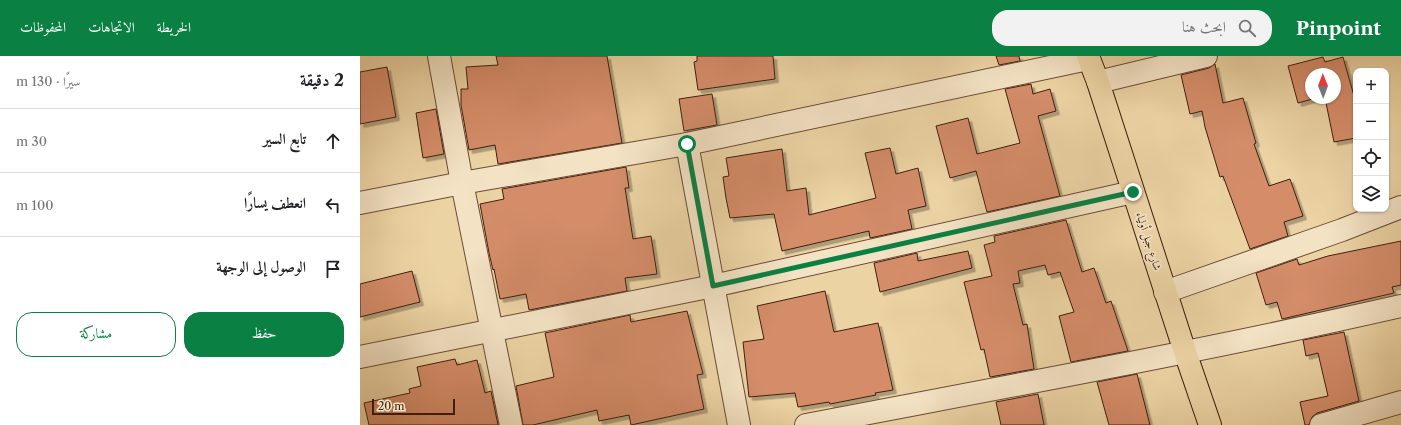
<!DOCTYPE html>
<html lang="ar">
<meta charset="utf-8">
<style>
:root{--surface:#fff;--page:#f2f2f2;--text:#202124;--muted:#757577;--line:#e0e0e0;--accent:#0b8043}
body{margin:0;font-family:"Libre Caslon Text",Amiri,serif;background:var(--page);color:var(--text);direction:rtl}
.controls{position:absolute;right:12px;top:12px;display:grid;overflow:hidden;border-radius:8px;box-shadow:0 1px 3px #0004}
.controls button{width:36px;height:36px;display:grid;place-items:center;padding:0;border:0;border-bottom:1px solid var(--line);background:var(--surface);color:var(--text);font:20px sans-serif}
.compass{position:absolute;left:945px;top:12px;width:36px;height:36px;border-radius:50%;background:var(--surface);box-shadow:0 1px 3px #0004;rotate:359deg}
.scale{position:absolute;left:12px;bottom:10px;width:83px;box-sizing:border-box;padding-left:4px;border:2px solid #3e1f10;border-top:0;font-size:11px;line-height:14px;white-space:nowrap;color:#3e1f10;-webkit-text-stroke:3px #f3e2c4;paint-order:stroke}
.stop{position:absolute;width:12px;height:12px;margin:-9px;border:3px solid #0b8043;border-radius:50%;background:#fff}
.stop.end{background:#0b8043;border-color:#fff;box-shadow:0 1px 4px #0008}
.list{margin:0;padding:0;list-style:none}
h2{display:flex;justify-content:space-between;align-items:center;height:52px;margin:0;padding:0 16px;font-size:17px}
h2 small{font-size:13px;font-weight:400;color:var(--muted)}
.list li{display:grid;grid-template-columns:26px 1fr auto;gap:12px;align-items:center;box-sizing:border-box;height:64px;padding:0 16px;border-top:1px solid var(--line)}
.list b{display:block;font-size:15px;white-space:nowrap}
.list em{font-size:13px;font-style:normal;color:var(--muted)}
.actions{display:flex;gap:8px;padding:12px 16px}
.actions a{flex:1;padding:9px 0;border:1px solid var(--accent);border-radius:16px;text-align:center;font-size:14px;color:var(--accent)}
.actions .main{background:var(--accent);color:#fff}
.icon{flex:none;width:22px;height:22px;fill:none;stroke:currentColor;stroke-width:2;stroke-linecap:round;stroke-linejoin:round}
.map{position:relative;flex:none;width:1041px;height:369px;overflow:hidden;direction:ltr}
header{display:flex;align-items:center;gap:24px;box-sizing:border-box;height:56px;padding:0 20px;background:var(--accent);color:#fff}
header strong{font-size:19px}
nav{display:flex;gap:22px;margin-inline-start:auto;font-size:14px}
.search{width:280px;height:36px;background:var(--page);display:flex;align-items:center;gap:10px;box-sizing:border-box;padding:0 14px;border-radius:16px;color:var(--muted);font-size:15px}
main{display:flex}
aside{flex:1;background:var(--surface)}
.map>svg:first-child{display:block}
.building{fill:#d48c69;stroke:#3e1f10;filter:url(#shadow)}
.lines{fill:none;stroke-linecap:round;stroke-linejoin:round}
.minor-casing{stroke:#6a4c35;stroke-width:24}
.highway-casing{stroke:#3e1f10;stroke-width:24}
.minor{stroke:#f3e2c4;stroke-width:22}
.highway{stroke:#ecd3a4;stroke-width:22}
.route{stroke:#0b8043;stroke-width:5}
.labels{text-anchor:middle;stroke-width:3.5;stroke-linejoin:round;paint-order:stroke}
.street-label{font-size:11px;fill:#3e1f10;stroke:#f3e2c4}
</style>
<header>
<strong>Pinpoint</strong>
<div class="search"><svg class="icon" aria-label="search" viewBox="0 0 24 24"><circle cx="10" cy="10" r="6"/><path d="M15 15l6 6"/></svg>ابحث هنا</div>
<nav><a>الخريطة</a><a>الاتجاهات</a><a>المحفوظات</a></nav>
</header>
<main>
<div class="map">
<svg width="1041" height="369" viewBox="0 0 1041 369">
<defs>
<filter id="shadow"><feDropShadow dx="3.5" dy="3.5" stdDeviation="0" flood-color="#0004"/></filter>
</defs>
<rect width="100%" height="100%" fill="#ecd3a4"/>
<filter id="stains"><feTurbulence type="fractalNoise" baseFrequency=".005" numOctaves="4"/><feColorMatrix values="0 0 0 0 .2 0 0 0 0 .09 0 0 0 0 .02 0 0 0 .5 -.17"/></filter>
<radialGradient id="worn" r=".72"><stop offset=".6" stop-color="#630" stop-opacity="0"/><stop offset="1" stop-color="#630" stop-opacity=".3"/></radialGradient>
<!-- building -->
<g class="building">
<polygon points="136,0 247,0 262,87 138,108 135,89 109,94 101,49 101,33 108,33 106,11 138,9"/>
<polygon points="337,0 413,0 415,23 338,34 334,6 337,5"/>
<polygon points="636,0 659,0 660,5 639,9"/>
<polygon points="963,1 965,6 983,1 996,47 996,82 974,86 965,42 975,42 975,18 951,18 951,42 956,42 938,47 928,10"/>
<polygon points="855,8 863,47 883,42 896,87 894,88 909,130 930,123 943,160 924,166 928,180 890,193 863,120 860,121 845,71 842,55 830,58 821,19 849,12"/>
<polygon points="27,11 36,61 0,68 0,16"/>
<polygon points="671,28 673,38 690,33 696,55 678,60 700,140 627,156 616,115 590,122 576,70 608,62 617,98 660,87 645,33"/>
<polygon points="352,38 357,69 324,75 319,43"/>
<polygon points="76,53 84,98 63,102 56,57"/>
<polygon points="530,92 536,118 558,112 566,150 548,154 552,173 510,182 509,175 422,195 414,158 370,162 366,142 363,121 369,120 366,102 422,93 427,135 446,132 449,159 516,142 505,97"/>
<polygon points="266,111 269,132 265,132 273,183 291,180 297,218 265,222 267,235 169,254 166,238 140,243 134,213 133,214 129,197 120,148 144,143 142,133"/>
<polygon points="706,164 722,216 734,212 746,247 751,245 768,295 711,306 699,260 714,256 700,216 688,219 685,209 658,215 660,227 653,228 663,269 667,268 674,313 630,321 624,293 621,294 604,226 632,220 624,189 635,186 634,180"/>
<polygon points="1041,185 1041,229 1032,231 1034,237 922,263 917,246 906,249 896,217 937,203 939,209 968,200"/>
<polygon points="608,195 612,212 520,236 514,207 557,197 558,205"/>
<polygon points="52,215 60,246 0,261 0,228"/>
<polygon points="465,235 474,276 518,267 533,334 515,337 516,339 470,348 469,346 438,351 435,337 389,341 383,286 404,283 397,250"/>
<polygon points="327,255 343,318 337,319 344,353 271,369 269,359 239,365 237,354 173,369 163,369 156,330 194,321 185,277 270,259 271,266"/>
<polygon points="984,276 999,345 957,357 952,361 949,369 945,369 940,346 968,340 958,297 946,300 943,284"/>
<polygon points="95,303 97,309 117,304 125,337 131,335 138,369 9,369 4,347 50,337 49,333 61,330 57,311"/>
<polygon points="777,318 790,369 749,369 737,326"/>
<polygon points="678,338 684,369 641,369 636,346"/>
</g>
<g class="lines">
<!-- minor casing -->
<g class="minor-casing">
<g id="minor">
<polyline points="79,0 102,127 151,369"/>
<polyline points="738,26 846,0"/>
<polyline points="327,88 379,369"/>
<polyline points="0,147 102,127 327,88 728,3"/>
<polyline points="805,236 982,174 1041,151"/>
<polyline points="0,301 353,230 773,136"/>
<path d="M446,369C644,331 844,295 1041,250"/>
<polyline points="961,369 1041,346"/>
</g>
</g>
<!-- highway casing -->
<g class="highway-casing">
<polyline id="highway" points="728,0 738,26 825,296 850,369"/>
</g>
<!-- minor -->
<use href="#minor" class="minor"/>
<!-- highway -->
<use href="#highway" class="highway"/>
</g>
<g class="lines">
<!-- route -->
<polyline class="route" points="327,88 353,230 773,136"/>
</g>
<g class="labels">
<!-- street labels -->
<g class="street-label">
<text transform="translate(789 185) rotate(72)" y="4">شارع جبل أولياء</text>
</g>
</g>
<rect width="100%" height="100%" filter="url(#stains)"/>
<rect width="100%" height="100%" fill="url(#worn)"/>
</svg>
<div class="controls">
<button>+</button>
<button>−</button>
<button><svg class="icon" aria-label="locate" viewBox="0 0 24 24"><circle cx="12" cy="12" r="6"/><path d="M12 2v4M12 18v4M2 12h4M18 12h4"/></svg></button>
<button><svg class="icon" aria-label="layers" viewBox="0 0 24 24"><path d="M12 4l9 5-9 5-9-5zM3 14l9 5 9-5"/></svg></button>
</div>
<svg class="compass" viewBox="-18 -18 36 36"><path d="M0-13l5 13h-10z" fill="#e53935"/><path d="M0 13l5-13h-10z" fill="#757577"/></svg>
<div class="scale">20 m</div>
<div class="stop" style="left:327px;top:88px"></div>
<div class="stop end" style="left:773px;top:136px"></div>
</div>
<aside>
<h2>2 دقيقة<small>سيرًا · 130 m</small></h2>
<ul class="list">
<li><svg class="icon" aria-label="ahead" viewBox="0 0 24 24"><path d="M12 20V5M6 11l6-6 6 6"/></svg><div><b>تابع السير</b></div><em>30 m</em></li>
<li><svg class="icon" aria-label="left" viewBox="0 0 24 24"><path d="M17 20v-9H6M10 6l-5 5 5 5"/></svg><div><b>انعطف يسارًا</b></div><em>100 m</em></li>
<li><svg class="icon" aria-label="arrive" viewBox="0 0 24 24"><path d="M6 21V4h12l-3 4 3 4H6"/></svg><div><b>الوصول إلى الوجهة</b></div></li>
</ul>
<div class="actions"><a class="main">حفظ</a><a>مشاركة</a></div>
</aside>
</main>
